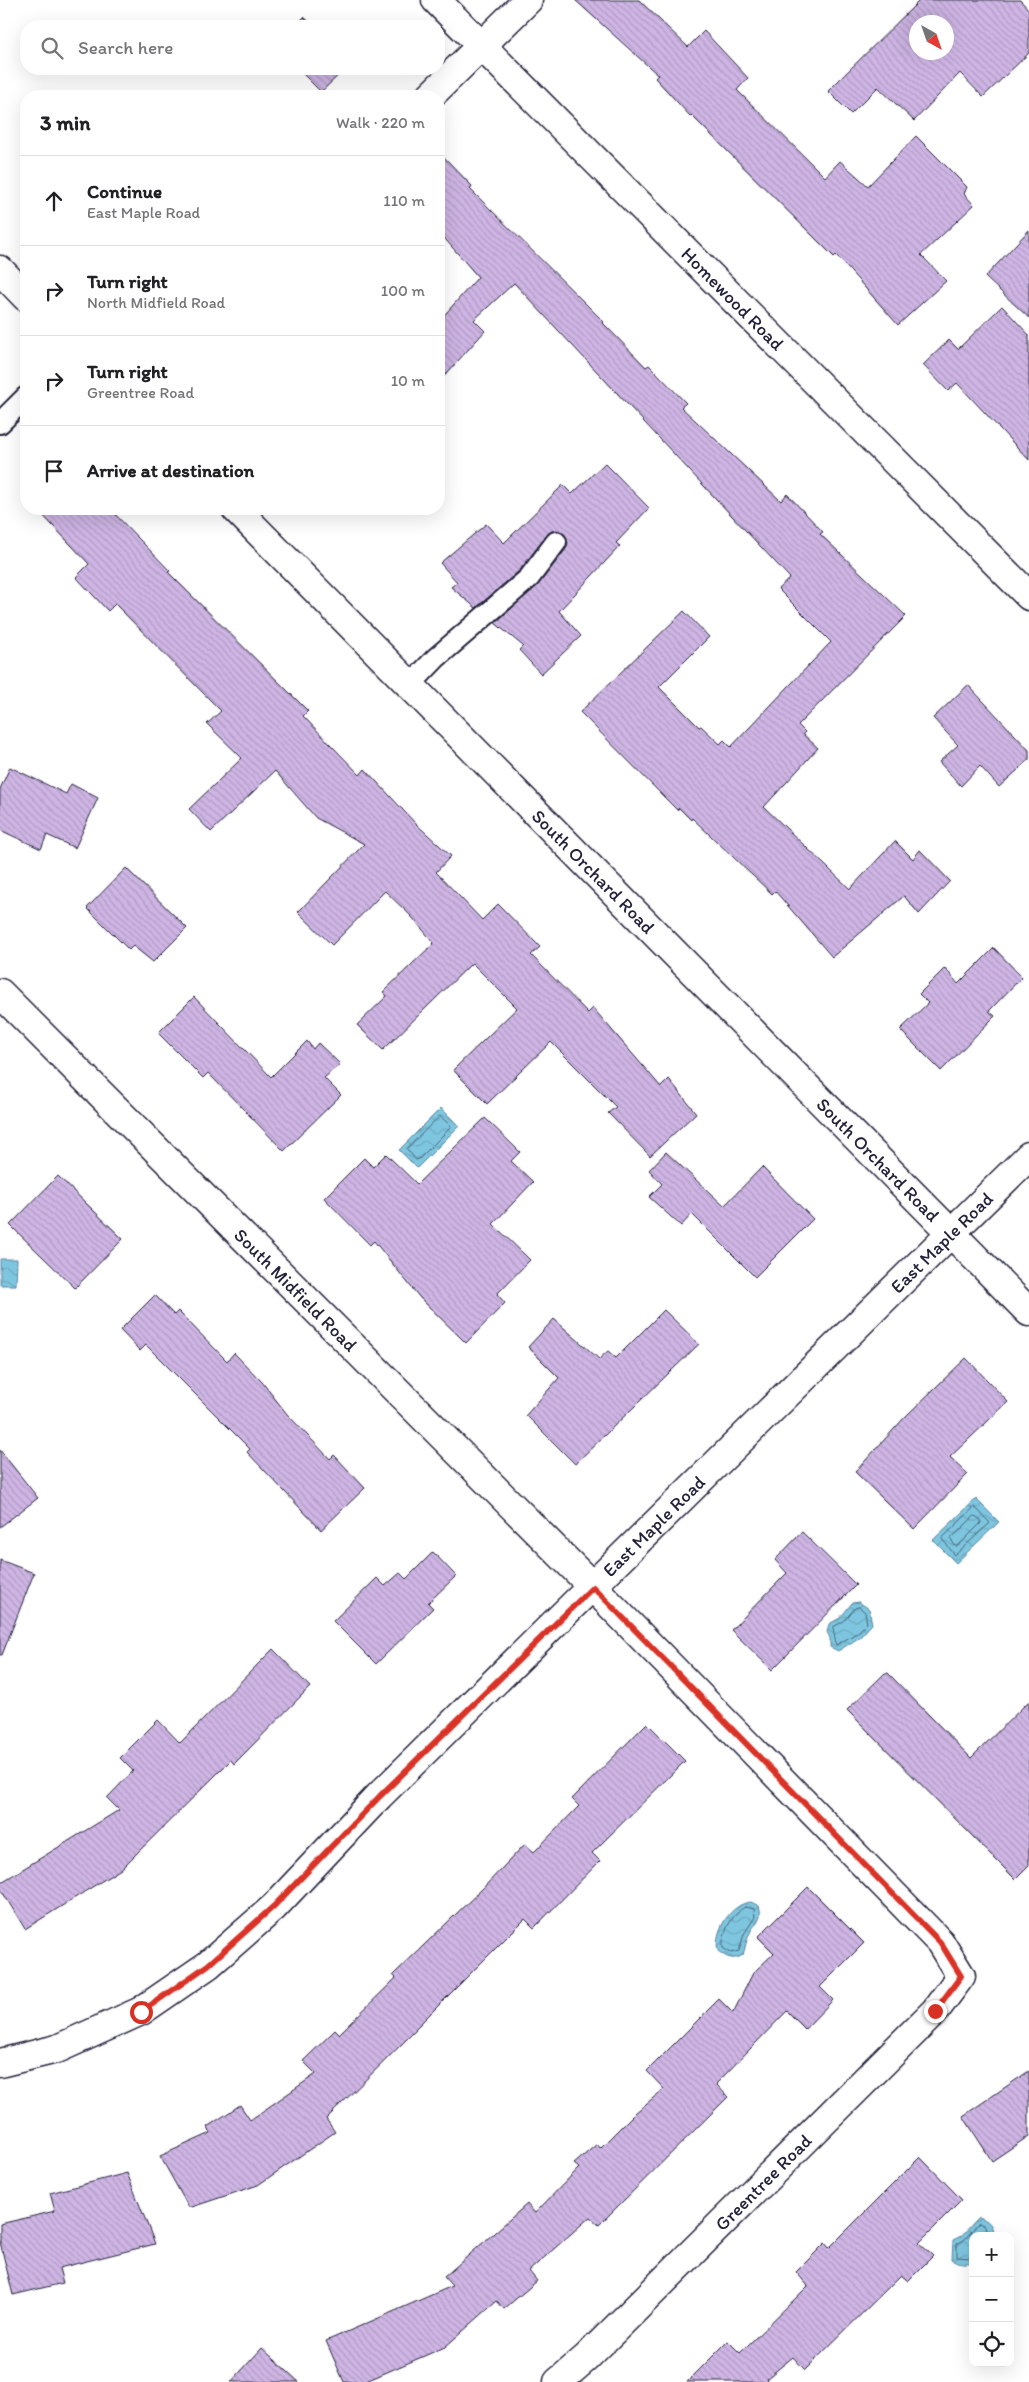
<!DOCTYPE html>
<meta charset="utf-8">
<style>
:root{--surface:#fff;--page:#f2f2f2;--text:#202124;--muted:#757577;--line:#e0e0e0}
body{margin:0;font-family:Itim,sans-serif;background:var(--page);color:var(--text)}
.controls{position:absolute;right:15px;bottom:15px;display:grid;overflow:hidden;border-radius:10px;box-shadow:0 5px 20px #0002}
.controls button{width:45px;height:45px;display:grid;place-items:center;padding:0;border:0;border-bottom:1px solid var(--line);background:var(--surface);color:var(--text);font:25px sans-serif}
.compass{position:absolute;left:909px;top:15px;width:45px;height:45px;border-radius:50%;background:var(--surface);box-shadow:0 5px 20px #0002;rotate:140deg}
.stop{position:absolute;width:15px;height:15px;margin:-11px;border:4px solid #d93025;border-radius:50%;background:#fff}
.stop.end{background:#d93025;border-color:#fff;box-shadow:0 1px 5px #0008}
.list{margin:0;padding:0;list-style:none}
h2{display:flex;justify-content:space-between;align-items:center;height:65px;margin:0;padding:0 20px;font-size:21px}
h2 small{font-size:16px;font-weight:400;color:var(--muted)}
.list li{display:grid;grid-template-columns:32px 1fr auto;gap:15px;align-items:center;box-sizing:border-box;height:90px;padding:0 20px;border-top:1px solid var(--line)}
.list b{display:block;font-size:19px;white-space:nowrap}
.list p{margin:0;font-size:16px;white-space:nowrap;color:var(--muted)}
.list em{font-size:16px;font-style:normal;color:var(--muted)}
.icon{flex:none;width:28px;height:28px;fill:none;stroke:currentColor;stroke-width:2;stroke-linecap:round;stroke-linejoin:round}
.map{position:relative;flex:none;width:1029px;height:2382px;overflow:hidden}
.search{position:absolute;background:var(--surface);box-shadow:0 5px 20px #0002;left:20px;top:20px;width:425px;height:55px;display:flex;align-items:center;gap:12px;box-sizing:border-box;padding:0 18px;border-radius:20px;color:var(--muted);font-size:19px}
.panel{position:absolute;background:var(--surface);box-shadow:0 5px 20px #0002;left:20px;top:90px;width:425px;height:425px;border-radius:20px}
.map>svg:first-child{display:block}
.water{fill:url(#water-waves);stroke:#59849d}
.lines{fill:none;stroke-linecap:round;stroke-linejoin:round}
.shore{stroke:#47647d;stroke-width:1}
.building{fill:url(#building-back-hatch);stroke:#22223b;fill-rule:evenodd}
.service-casing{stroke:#22223b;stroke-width:24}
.minor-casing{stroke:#22223b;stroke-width:31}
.secondary-casing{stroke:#22223b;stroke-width:31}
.service{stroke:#fff;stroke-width:20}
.minor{stroke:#fff;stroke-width:28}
.secondary{stroke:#fff;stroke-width:28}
.route{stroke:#d93025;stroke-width:6}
.labels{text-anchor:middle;stroke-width:4.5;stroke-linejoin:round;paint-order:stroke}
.street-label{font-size:19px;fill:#22223b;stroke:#fff}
</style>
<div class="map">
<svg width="1029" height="2382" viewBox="0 0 1029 2382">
<defs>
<pattern id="water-waves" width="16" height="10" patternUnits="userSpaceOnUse" patternTransform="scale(1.25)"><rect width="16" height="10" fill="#7ec6df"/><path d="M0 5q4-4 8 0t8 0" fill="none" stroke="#6daac0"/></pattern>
<pattern id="building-back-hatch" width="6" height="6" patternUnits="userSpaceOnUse" patternTransform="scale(1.25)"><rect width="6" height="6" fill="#ceb5e4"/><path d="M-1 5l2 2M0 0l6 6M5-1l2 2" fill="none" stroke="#b19bc4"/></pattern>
</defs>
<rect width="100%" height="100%" fill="#fff"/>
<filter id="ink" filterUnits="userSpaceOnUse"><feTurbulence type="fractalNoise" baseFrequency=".02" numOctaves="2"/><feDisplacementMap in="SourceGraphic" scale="10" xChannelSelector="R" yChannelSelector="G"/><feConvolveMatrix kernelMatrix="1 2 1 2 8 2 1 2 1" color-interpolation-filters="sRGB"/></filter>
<g filter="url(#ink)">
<!-- water -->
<g class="water">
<polygon points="441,1108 459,1126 417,1168 399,1150"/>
<polygon points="0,1259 17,1259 16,1285 0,1285"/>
<polygon points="976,1499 999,1522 956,1563 933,1540"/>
<polygon points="859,1602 869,1609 872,1624 860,1637 838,1651 830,1647 830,1638 827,1632 829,1624 840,1618 852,1603"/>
<path d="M751,1902L759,1906C764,1919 754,1923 749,1935C746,1941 745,1949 743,1955C733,1961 727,1958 718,1951C713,1932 731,1903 751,1902Z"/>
<path d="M979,2217C988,2220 994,2225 993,2236H973V2261C966,2265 958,2263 952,2259L953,2240L961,2236Z"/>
</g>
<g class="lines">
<!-- shore -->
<g class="shore">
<polygon points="440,1116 450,1125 451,1127 419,1159 416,1160 407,1149"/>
<polygon points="975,1507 990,1523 955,1555 942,1539"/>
<polygon points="975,1516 981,1520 981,1523 958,1546 955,1546 951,1539"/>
<polygon points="859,1607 865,1612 867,1623 857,1633 836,1645 833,1627 844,1621 855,1608"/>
<path d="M745,1907L754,1909L755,1917L744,1934L739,1951L731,1953L723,1948C721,1934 732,1914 745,1907Z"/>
<polyline points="973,2258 957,2257 957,2244 964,2240 979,2223 985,2226 988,2236"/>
</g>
</g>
<!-- building -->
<g class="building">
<polygon points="575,0 639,0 688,47 704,31 748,78 737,90 825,177 840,161 868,186 916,136 967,187 964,194 974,205 921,255 946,281 898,325 836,255 834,257 691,115 690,116 655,78 658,75"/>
<path d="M920,0H1020L1029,10V53L983,97L960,73L914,121L878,87L851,114L828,91ZM916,22H946V52H916Z"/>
<polygon points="304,17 314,26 295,26"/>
<polygon points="298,69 345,69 321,92"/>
<polygon points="439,152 472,186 470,189 604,322 603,323 646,367 649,365 686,403 681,407 781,501 787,494 823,532 820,534 906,616 798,725 805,732 803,734 818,748 764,807 850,889 895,841 913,859 920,850 950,881 919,914 904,896 832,957 775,891 772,894 692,818 691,820 679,808 677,810 580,712 684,611 709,637 659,687 699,727 701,726 720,744 724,740 731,747 831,642 778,589 790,578 514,283 474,320 485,331 439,382 439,321 478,277 439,232"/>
<polygon points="1029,230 1029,318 985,277"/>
<polygon points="1002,306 1029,335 1029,460 957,383 948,391 923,365 949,340 958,349"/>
<polygon points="605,463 649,508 616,543 620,546 559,611 581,636 541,674 519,650 523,646 495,623 538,585 566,549 568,543 563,533 557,530 547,535 520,570 476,608 451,587 457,582 440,563 486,524 504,543 563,485 572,494"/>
<polygon points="37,509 110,509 170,571 168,572 308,711 303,716 360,775 365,769 415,823 451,856 436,872 482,920 498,904 540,947 531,955 588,1013 593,1008 661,1087 669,1079 696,1113 650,1156 608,1113 616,1107 551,1042 487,1104 453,1070 517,1008 472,963 383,1050 357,1025 387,996 383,992 434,943 411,916 385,891 332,945 298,912 364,844 316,818 275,771 211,832 189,809 242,758 207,724 221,711 115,604 108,611 76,577 89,564"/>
<polygon points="968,685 1029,750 1029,760 999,787 980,766 961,786 939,762 958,745 933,718"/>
<polygon points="10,767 66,794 71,784 98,798 75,848 47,835 41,849 0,830 0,789"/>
<polygon points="126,868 187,928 153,962 133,946 129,950 87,908"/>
<polygon points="994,948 1022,977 989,1011 995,1016 941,1071 900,1030 928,1003 919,994 945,968 958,984"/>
<polygon points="194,997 271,1077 307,1041 313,1049 318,1043 340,1064 324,1078 341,1095 284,1151 208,1073 203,1078 158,1033"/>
<polygon points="485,1118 520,1152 511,1161 533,1182 493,1224 530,1260 497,1294 505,1303 466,1343 420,1298 374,1241 370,1245 324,1198 364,1158 373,1167 386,1154 417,1184"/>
<polygon points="666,1152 724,1206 762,1167 813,1219 755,1277 692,1214 681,1226 649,1197 662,1184 649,1170"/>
<polygon points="58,1176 123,1239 75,1288 10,1225"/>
<polygon points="155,1295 174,1315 178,1311 227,1361 234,1353 262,1382 287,1414 330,1459 334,1455 365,1488 321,1530 247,1452 250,1449 146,1345 140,1351 120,1330"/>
<polygon points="664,1310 699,1344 575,1464 526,1415 559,1378 528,1347 554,1319 599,1359 608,1351 616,1358"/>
<polygon points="966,1358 1008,1402 950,1457 968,1474 914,1529 855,1472 905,1417"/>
<polygon points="0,1450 38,1498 0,1527"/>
<polygon points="802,1532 856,1585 772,1670 731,1630 787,1573 775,1560"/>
<polygon points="433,1552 456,1576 428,1603 433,1608 376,1664 333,1621 377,1578 385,1586 400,1573 406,1579"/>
<polygon points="0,1560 34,1573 2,1655 0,1655"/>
<polygon points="273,1649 310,1687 234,1764 231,1760 121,1869 25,1929 0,1888 0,1883 119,1810 107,1798 133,1771 120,1758 158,1720 180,1743"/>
<polygon points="885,1673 888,1673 971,1758 1029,1701 1029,1865 1015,1879 847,1710"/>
<polygon points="647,1723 685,1761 592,1853 600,1861 534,1928 525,1919 415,2029 416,2030 326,2119 335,2132 258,2185 189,2208 160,2156 211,2133 207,2127 240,2105 250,2120 316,2074 303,2061 335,2030 339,2034 396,1978 393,1975 484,1887 525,1844 534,1852 579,1806 572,1799"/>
<polygon points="808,1887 864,1943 820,1987 833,2000 805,2029 787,2011 716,2084 728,2097 599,2225 590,2217 529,2271 537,2281 504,2309 497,2301 445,2347 364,2382 344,2382 326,2341 452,2286 444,2277 527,2204 535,2213 579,2168 574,2164 597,2144 600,2148 635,2113 664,2089 647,2071 719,1999 733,2013 753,1973 774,1953 758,1937"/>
<polygon points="1029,2071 1029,2136 992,2161 963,2116"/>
<polygon points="920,2157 962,2200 919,2243 933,2256 908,2281 901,2275 805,2370 793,2357 766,2379 769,2382 687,2382 728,2341 740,2353 808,2286 796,2272 825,2243 829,2248"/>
<polygon points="127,2173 155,2244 59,2268 63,2283 13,2295 0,2242 0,2224 55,2211 50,2193"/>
<polygon points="262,2348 299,2382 231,2382"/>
</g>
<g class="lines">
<!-- service casing -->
<g class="service-casing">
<g id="service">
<polyline points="0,423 26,397"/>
<polyline points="410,685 436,658 529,578 556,542"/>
</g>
</g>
<!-- minor casing -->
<g class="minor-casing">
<g id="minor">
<path id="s1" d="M436,0L1029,596"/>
<polyline points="430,96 528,0"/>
<polyline points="0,270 26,297"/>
<path id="s2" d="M236,509L1029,1312"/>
<path id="s3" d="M0,993L593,1587L940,1942L961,1976L935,2011L586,2358L558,2382"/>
</g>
</g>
<!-- secondary casing -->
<g class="secondary-casing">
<g id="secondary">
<path id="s4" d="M0,2063L57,2049L141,2011L208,1965L274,1907L379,1796L1029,1156"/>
</g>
</g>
<!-- service -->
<use href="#service" class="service"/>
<!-- minor -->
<use href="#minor" class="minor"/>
<!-- secondary -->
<use href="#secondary" class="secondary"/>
</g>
</g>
<g class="lines" filter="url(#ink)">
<!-- route -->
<polyline class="route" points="141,2012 208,1965 274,1906 380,1796 593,1587 940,1942 961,1976 935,2011"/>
</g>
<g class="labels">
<!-- street labels -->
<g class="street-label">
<text dy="7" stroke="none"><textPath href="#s1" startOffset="421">Homewood Road</textPath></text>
<text dy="7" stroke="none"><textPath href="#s2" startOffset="509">South Orchard Road</textPath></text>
<text dy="7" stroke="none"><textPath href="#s2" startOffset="914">South Orchard Road</textPath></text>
<text dy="7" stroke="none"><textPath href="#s4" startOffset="1262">East Maple Road</textPath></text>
<text dy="7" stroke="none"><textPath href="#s3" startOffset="419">South Midfield Road</textPath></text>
<text dy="7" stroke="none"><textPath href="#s4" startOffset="858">East Maple Road</textPath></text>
<text transform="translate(763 2182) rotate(-45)" y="7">Greentree Road</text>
</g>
</g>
</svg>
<div class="controls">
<button>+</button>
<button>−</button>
<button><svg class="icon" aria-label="locate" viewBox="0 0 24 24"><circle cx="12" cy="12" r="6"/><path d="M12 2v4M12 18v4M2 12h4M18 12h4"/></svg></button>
</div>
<svg class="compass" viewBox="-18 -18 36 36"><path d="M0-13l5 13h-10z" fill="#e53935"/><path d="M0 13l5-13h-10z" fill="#757577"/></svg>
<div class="stop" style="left:141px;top:2012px"></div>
<div class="stop end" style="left:935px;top:2011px"></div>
<div class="search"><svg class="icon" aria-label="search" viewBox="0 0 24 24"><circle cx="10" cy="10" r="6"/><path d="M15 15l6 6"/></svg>Search here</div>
<section class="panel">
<h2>3 min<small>Walk · 220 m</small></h2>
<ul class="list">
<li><svg class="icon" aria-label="ahead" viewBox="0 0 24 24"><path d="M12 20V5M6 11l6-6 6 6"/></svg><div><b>Continue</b><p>East Maple Road</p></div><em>110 m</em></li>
<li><svg class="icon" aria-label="right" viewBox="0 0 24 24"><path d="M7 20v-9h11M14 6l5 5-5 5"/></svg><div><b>Turn right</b><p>North Midfield Road</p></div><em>100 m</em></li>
<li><svg class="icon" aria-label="right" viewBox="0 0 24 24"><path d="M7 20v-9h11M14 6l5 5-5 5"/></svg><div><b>Turn right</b><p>Greentree Road</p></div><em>10 m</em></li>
<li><svg class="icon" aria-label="arrive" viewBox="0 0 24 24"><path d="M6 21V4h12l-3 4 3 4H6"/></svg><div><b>Arrive at destination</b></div></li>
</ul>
</section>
</div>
